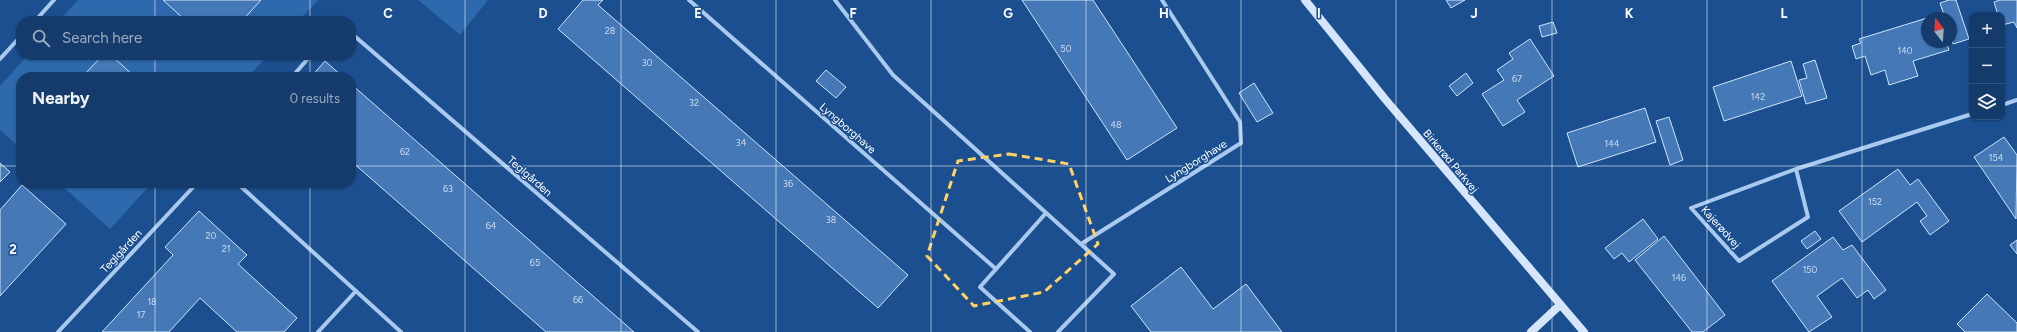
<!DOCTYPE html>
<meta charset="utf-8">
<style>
:root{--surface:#143b6b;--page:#214673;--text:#f1f3f6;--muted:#9dadc1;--line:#33557e}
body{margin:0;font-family:Figtree,sans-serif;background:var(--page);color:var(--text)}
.controls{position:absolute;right:12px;top:12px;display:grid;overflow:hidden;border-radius:8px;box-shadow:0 1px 3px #0004}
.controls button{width:36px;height:36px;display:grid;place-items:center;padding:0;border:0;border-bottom:1px solid var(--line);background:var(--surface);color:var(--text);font:20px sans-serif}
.compass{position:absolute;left:1921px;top:12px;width:36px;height:36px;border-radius:50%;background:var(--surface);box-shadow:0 1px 3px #0004;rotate:343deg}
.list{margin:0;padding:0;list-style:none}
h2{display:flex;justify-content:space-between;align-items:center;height:52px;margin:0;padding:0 16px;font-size:17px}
h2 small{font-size:13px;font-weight:400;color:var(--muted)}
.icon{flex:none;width:22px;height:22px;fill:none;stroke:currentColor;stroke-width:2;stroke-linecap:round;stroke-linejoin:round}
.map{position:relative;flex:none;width:2017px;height:332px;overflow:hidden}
.search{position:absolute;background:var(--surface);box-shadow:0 1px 3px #0004;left:16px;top:16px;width:340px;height:44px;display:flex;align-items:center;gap:10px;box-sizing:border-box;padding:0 14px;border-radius:16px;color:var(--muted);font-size:15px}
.panel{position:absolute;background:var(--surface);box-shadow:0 1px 3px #0004;left:16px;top:72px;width:340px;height:116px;border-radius:16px}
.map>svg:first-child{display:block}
.green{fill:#2e69ad}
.building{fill:#4478b7;stroke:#cfe3fa}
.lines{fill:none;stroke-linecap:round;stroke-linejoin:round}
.street{stroke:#a9c9ee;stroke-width:4}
.secondary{stroke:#d6e6fa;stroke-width:8}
.marked{fill:none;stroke:#ffd166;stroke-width:3;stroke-dasharray:8 5;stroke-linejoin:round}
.grid{fill:none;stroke:#fff;stroke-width:1;stroke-opacity:0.55}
.labels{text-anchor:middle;stroke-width:3;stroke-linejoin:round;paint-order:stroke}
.number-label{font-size:9px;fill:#d0dded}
.street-label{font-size:11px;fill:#fff;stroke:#1b4f8f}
.grid-label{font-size:13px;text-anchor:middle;font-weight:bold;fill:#fff;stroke:#1b4f8f;stroke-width:3;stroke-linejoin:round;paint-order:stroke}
</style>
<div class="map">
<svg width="2017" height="332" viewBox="0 0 2017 332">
<rect width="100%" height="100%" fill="#1b4f8f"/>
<!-- green -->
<g class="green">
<polygon points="78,0 318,0 299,21 59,21"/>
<polygon points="418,0 488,0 460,35"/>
<polygon points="28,55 268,55 248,77 21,77 21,149 0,130 0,86"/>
<polygon points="59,183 152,183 110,229"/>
</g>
<!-- building -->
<g class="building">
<polygon points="163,0 261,0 242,21 186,21"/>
<polygon points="583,0 603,0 598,5 908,275 878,308 558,29"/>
<polygon points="1022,0 1093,0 1177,128 1127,160"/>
<polygon points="1446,0 1465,0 1451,8"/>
<polygon points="1949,0 1956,0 1969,39 1953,44 1951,37 1951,18 1945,18 1940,3"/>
<polygon points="2000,0 2017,0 2017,28 2014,22 2002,25 2002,15 1998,15 1994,2"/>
<polygon points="1927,18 1927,42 1946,42 1949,50 1913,61 1918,76 1889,85 1885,70 1871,75 1865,56 1856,59 1852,46 1861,43 1859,39"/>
<polygon points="1553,22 1557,33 1542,37 1539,26"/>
<polygon points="1530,39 1554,76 1517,100 1525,112 1503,126 1482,94 1504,80 1497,70 1513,59 1509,53"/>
<polygon points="103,55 111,55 135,77 82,77"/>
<polygon points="1815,60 1827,98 1806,104 1799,80 1807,78 1803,64"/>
<polygon points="325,61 343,77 311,77"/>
<polygon points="1791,61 1802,96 1724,121 1713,87"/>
<polygon points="826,70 846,87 836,98 816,81"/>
<polygon points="1466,73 1473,83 1457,96 1449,86"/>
<polygon points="1254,83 1273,113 1257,122 1239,93"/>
<polygon points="351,84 634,332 546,332 351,161"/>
<polygon points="1645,108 1656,142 1578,167 1567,133"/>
<polygon points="1669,117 1683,160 1670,165 1656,121"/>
<polygon points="2004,137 2017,155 2016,219 1974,157"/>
<polygon points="0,163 10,172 0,182"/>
<polygon points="1898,169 1910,185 1918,179 1949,221 1930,235 1920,221 1927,216 1917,202 1862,242 1839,211"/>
<polygon points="22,185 66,224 0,296 0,210"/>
<polygon points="199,211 247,255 238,264 297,318 284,332 237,332 200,298 169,332 102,332 173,255 165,247"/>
<polygon points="1643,219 1658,239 1629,262 1622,253 1614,259 1605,248"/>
<polygon points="1815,231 1821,239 1807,249 1801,241"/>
<polygon points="1664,236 1725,315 1703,332 1692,332 1635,260"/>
<polygon points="1833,237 1843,250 1852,245 1886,290 1874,299 1868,290 1857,298 1842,278 1817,296 1832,317 1809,332 1772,281"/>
<polygon points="2017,240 2017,254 2010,245"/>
<polygon points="1181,267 1213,309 1246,284 1282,332 1151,332 1131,306"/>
<polygon points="1987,294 2017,323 2017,332 1965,332 1957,324"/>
</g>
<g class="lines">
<!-- street -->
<g class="street">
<polyline points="689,0 996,269"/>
<polyline points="835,0 893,75 1114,274 1058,332"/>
<polyline points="35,21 54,0"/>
<polyline points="351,33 698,332"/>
<polyline points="0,59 21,36"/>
<polyline points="292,77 311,55"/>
<polyline points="2002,105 2017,100"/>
<polyline points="1796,169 1808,217 1739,261 1691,208 1796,169 1972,114"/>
<polyline points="237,183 401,332"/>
<polyline points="1081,244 1241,143 1240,122 1162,0"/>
<polyline points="58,332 197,183"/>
<polyline points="318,332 356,291"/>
<polyline points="1030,332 980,287 1046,213"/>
</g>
<!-- secondary -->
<g class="secondary">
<polyline points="1305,0 1385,99 1584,332"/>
<polyline points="1531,332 1560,305"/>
</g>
</g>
<!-- marked area -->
<path class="marked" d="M1009,154L1069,164L1098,244L1044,292L974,306L927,256L958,161Z"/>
<!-- grid -->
<path class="grid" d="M155,0V21M310,0V21M465,0V332M621,0V332M776,0V332M931,0V332M1086,0V332M1241,0V332M1396,0V332M1552,0V332M1707,0V332M1862,0V332M155,55V77M310,55V77M0,166H21M351,166H2017M155,183V332M310,183V332"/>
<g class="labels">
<!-- number labels -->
<g class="number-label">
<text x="610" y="34">28</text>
<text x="1066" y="52">50</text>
<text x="1905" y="54">140</text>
<text x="647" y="66">30</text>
<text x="1517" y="82">67</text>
<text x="1758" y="100">142</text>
<text x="694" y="106">32</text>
<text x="1116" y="128">48</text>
<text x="741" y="146">34</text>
<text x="1612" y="147">144</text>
<text x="405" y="155">62</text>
<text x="1996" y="161">154</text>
<text x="788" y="187">36</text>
<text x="448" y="192">63</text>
<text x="1875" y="205">152</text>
<text x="831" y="223">38</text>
<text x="491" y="229">64</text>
<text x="211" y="239">20</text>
<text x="226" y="252">21</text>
<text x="535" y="266">65</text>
<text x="1810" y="273">150</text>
<text x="1679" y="281">146</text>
<text x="578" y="303">66</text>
<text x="152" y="305">18</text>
<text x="141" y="318">17</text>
</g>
<!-- street labels -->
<g class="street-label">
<text transform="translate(848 128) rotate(41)" y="4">Lyngborghave</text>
<text transform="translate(1196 161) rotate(-32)" y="4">Lyngborghave</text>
<text transform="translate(1451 161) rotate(50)" y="4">Birkerød Parkvej</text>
<text transform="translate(530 176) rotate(41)" y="4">Teglgården</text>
<text transform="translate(1721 227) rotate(48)" y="4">Kajerødvej</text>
<text transform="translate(121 251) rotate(-47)" y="4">Teglgården</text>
</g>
</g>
<g class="grid-label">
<text x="388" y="18">C</text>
<text x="543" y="18">D</text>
<text x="698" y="18">E</text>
<text x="853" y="18">F</text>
<text x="1008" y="18">G</text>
<text x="1164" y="18">H</text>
<text x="1319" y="18">I</text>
<text x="1474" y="18">J</text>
<text x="1629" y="18">K</text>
<text x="1784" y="18">L</text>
<text x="13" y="254">2</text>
</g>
</svg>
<div class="controls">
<button>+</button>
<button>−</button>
<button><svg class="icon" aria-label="layers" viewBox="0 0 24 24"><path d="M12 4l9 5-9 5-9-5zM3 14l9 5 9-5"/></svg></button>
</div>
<svg class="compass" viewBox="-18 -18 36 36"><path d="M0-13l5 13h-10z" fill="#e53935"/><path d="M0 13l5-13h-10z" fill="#9dadc1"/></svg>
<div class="search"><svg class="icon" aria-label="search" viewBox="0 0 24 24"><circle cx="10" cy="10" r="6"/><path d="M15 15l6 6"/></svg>Search here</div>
<section class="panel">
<h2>Nearby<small>0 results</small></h2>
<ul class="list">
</ul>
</section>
</div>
